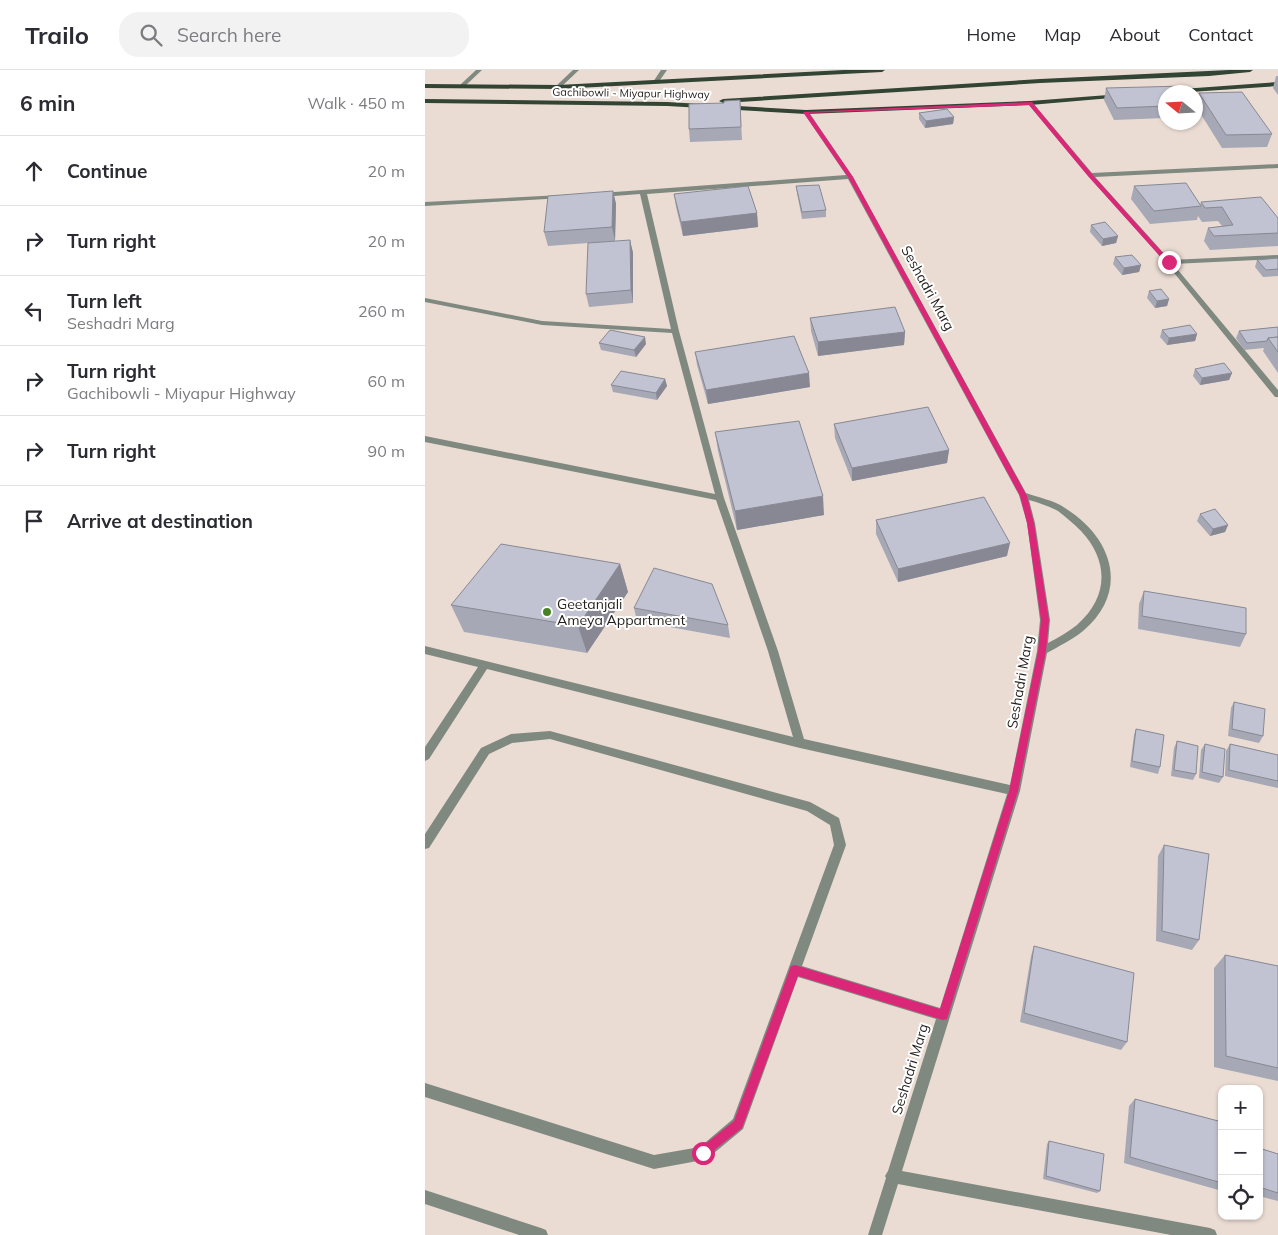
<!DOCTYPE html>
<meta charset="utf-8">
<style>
:root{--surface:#fff;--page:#f2f2f3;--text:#2b2b33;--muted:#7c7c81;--line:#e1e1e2}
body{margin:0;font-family:Mulish,sans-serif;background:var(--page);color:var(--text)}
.controls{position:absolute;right:15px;bottom:15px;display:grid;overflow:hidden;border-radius:10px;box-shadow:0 1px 4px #0004}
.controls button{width:45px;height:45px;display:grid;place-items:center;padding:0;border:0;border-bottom:1px solid var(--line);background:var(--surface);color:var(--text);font:25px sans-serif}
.compass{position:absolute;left:733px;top:15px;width:45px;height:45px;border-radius:50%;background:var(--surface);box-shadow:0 1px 4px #0004;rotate:288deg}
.stop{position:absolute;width:15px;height:15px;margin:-11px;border:4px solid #db2777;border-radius:50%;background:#fff}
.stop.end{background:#db2777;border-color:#fff;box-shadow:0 1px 5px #0008}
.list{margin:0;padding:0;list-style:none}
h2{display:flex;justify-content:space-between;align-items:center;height:65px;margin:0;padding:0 20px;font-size:21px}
h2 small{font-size:16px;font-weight:400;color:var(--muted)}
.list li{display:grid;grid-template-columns:32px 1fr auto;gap:15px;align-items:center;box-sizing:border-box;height:70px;padding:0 20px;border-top:1px solid var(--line)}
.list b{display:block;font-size:19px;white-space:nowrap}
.list p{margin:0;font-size:16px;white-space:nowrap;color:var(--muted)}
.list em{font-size:16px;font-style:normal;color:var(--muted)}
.icon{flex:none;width:28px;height:28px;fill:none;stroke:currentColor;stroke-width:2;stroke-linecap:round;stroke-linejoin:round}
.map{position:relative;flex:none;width:853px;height:1165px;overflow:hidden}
header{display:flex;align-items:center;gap:30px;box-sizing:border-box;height:70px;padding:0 25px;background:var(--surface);border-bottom:1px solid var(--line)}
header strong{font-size:24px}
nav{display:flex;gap:28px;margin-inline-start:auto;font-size:18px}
.search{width:350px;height:45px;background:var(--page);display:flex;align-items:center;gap:12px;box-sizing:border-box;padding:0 18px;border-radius:20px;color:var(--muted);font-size:19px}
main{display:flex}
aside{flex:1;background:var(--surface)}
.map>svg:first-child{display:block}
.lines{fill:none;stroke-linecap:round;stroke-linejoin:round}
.minor{fill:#7f8980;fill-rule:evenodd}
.primary{fill:#324434;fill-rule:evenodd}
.wall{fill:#a6a8b5}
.shaded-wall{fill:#878893}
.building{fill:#c1c3d2;stroke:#878893}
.route{fill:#db2777}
.poi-dot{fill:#468423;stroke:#fff;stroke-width:2}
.labels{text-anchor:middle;stroke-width:4;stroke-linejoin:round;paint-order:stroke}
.far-street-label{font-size:11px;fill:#241f1c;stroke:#fff}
.street-label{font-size:14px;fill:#241f1c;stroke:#fff}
.poi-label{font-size:14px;fill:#241f1c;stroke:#fff;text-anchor:start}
</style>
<header>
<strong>Trailo</strong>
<div class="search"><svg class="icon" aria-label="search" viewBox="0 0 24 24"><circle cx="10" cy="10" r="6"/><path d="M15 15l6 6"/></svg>Search here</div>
<nav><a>Home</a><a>Map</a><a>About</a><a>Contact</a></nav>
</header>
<main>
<aside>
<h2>6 min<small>Walk · 450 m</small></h2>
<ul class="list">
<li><svg class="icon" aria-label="ahead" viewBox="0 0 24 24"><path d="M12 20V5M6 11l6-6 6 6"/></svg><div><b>Continue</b></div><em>20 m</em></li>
<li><svg class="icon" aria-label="right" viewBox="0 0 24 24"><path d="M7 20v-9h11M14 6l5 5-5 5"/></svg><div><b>Turn right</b></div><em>20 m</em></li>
<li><svg class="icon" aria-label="left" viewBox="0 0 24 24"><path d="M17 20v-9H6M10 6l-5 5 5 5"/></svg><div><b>Turn left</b><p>Seshadri Marg</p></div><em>260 m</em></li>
<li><svg class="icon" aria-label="right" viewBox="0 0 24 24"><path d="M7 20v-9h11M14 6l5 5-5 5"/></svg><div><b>Turn right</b><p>Gachibowli - Miyapur Highway</p></div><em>60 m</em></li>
<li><svg class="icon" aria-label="right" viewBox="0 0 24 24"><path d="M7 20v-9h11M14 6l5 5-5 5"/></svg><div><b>Turn right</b></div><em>90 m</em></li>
<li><svg class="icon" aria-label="arrive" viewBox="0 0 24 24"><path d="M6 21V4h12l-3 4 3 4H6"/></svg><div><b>Arrive at destination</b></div></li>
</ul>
</aside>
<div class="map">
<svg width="853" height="1165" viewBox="0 0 853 1165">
<rect width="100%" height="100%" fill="#ebdcd3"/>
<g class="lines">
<!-- minor -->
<g class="minor">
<polygon points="51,0 57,0 39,17 35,17 35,15"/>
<polygon points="148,0 154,0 135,18 131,18 131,16"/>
<polygon points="236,0 242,0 233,13 229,13 228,12"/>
<polygon points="603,32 607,32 667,103 853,94 853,98 670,107 745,190 853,185 853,189 748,194 853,320 853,327 850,327 741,193 663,106 603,34"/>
<path d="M379,41H383L428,107L601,423C614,428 629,430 640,438C688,468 705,521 658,561C647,570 634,576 622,583L595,721L477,1101L785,1158L790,1160L792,1165H746L473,1114L457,1165H443L461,1108L460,1106L463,1101L511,949L373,907L318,1059L283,1088L278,1090L229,1099L0,1027V1013L229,1085L275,1077L308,1049L409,775L405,755L382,741L125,669L87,673L64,684L4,778L0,779V764L56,678L86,664L125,661L385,732L414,748L421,775L377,896L515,938L582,724L375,678L62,599L4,689L0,691V677L53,597L0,584V576L368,667L343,581L291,430L0,372V366L290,424L247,263L117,255L0,232V228L117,251L246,259L215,124L176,127L173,125L176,123L421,105L378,42ZM423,109L594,425L602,453L615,550L612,581L585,715L379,669L353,581L299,428L254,261L222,124ZM604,430C614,433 624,436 633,441C641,447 649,454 656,461C684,491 684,527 652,555C643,562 633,568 623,573L625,550L610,453Z"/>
<polygon points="136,125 138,126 138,128 0,136 0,132"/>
<polygon points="0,1120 116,1158 121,1160 123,1165 94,1165 0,1134"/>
</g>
<!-- primary -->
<g class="primary">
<polygon points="419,0 460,0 457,2 133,19 0,18 0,14 133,15"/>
<polygon points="804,0 828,0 825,2 784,6 615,13 298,33 294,31 298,29 615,9"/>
<polygon points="853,12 853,16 765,22 740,22 743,20"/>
<polygon points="696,24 698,25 698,27 605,35 381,44 242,36 0,33 0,29 242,32 381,40 605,31"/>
</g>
</g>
<!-- wall -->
<g class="wall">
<polygon points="851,6 853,6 853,25 848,18"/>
<polygon points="681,18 740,22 740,48 689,50 679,30"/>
<polygon points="774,23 847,64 842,77 797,78 772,38 770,43 770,32 771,32"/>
<polygon points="315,30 317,70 265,72 264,59 299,33"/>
<polygon points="494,43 529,47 528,54 500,58 494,49"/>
<polygon points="371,116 401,140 401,147 377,149 372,123"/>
<polygon points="709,116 775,135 776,132 853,148 853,176 785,180 779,171 783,158 797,156 793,151 777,152 773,146 772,150 725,154 706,129"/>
<polygon points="188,121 191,134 190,171 123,176 119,162"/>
<polygon points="249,124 332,143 333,157 258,166 251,137"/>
<polygon points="666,155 693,166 691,173 677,176 665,162"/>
<polygon points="205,170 208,183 208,233 164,237 161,224"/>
<polygon points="690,187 716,195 714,202 697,205 688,194"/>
<polygon points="853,189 853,206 838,207 830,197 832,190"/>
<polygon points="724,221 744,229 742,236 730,238 722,228"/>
<polygon points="385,248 480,262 479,275 393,286 386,261"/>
<polygon points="853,257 853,303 838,281 839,278 819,280 811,268 814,261"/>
<polygon points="737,260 772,264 770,271 742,275 735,267"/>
<polygon points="174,273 221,274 211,287 176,280"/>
<polygon points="270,282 385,317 283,334 272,295"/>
<polygon points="770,299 807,303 804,310 775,315 768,306"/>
<polygon points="240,309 242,316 232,330 188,322 186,315"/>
<polygon points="409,354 524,380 522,393 427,411 410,368"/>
<polygon points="290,362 399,445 312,460 293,381"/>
<polygon points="775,444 803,455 800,462 785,466 772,451"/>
<polygon points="451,450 582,486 473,512 451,464"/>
<polygon points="195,494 203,522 162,583 39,562 26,535"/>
<polygon points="719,521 821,564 815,577 713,559 714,534"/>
<polygon points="209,538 303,555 305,568 212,551"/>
<polygon points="809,632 838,666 834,673 803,666 806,638"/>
<polygon points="711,659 735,697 733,704 705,697 709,665"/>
<polygon points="752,671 771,704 768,710 746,706 749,678"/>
<polygon points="780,674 798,707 794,713 774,708 776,680"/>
<polygon points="805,674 853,685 853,718 800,706 801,681"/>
<polygon points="739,775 774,870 767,880 731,871 733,786"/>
<polygon points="609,876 702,972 696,980 595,952 606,886"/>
<polygon points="800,885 853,896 853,1011 789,997 789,898"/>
<polygon points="710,1029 797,1052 797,1121 699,1093 704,1036"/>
<polygon points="624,1071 675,1121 672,1123 618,1109 622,1074"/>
<polygon points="834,1078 853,1084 853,1131 834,1126"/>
</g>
<!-- shaded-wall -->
<g class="shaded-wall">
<polygon points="529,47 528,54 500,58 501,51"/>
<polygon points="188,121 191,134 190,171 187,157"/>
<polygon points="332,143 333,157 258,166 256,152"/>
<polygon points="693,166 691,173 677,176 678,169"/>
<polygon points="205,170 208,183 208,233 206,220"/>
<polygon points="716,195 714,202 697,205 699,198"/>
<polygon points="744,229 742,236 730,238 732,231"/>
<polygon points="480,262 479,275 393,286 393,272"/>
<polygon points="772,264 770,271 742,275 744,268"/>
<polygon points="220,267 221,274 211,287 209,280"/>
<polygon points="384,303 385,317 283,334 281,320"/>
<polygon points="807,303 804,310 775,315 777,308"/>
<polygon points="240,309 242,316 232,330 231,323"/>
<polygon points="524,380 522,393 427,411 427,398"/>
<polygon points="398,426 399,445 312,460 310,441"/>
<polygon points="803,455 800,462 785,466 788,459"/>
<polygon points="585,473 582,486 473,512 473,499"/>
<polygon points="195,494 203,522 162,583 153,556"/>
</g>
<!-- building -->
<g class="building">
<polygon points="760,16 765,22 740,22 740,36 692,38 681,18"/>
<polygon points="817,22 847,64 801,65 774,23"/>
<polygon points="315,30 316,57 264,59 264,34 299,33 299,31"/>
<polygon points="522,39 529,47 501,51 494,43"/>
<polygon points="761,113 776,136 729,141 709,116"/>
<polygon points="394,115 401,140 377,142 371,116"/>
<polygon points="323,116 332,143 256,152 249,124"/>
<polygon points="188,121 187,157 119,162 123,126"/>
<polygon points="836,127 853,148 853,163 789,166 783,158 808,155 797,137 780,138 776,132"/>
<polygon points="680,152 693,166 678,169 666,155"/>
<polygon points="205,170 206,220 161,224 163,173"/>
<polygon points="707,185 716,195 699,198 690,187"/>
<polygon points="853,188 853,199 841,200 832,190"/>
<polygon points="736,219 744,229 732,231 724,221"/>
<polygon points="470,237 480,262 393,272 385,248"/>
<polygon points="765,255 772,264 744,268 737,260"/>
<polygon points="853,257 853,267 843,268 842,271 822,273 814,261"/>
<polygon points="185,260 220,267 209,280 174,273"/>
<polygon points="369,266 384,303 281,320 270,282"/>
<polygon points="853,267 853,282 843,268"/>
<polygon points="799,293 807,303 777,308 770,299"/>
<polygon points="196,301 240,309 231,323 186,315"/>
<polygon points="503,337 524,380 427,398 409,354"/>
<polygon points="374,351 398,426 310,441 290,362"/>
<polygon points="559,427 585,473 473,499 451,450"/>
<polygon points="790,439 803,455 788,459 775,444"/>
<polygon points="76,474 195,494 153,556 26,535"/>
<polygon points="229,498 287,514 303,555 209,538"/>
<polygon points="719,521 821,538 821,564 717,546"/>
<polygon points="809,632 840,639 838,666 807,659"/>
<polygon points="711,659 739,665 735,697 707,691"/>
<polygon points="752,671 773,676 771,704 749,700"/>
<polygon points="780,674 800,679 798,707 777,702"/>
<polygon points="805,674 853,685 853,711 804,700"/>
<polygon points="739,775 784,784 774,870 737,861"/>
<polygon points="609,876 709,903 702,972 599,943"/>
<polygon points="800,885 853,896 853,998 801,986"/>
<polygon points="710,1029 797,1052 797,1113 705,1087"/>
<polygon points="624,1071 679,1084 675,1121 621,1106"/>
<polygon points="834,1078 853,1084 853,1123 834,1117"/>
</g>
<!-- route -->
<polygon class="route" points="607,32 667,104 745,191 745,194 742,194 663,106 604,35 384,43 428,107 602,426 609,453 624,550 621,581 593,721 522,949 518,950 373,906 317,1058 278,1089 274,1087 272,1083 274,1079 309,1051 366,896 370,895 515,939 584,721 613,581 616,550 602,453 595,426 423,107 378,42"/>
<!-- markers -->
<circle class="poi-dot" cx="122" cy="542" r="5"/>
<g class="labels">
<!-- far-street labels -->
<g class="far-street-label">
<text transform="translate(206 23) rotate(1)" y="4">Gachibowli - Miyapur Highway</text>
</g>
<!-- street labels -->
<g class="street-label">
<text transform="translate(503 218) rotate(61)" y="5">Seshadri Marg</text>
<text transform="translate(595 612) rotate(-80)" y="5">Seshadri Marg</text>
<text transform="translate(485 999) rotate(-73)" y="5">Seshadri Marg</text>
</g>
<!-- poi labels -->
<g class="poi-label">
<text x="132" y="539">Geetanjali<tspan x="132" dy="16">Ameya Appartment</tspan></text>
</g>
</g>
</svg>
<div class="controls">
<button>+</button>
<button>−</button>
<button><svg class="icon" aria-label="locate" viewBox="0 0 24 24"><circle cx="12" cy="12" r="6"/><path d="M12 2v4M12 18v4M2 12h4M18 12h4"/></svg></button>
</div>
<svg class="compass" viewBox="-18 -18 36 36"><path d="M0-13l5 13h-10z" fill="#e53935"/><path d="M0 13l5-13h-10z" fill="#7c7c81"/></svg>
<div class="stop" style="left:278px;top:1083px"></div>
<div class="stop end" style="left:744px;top:192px"></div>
</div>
</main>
